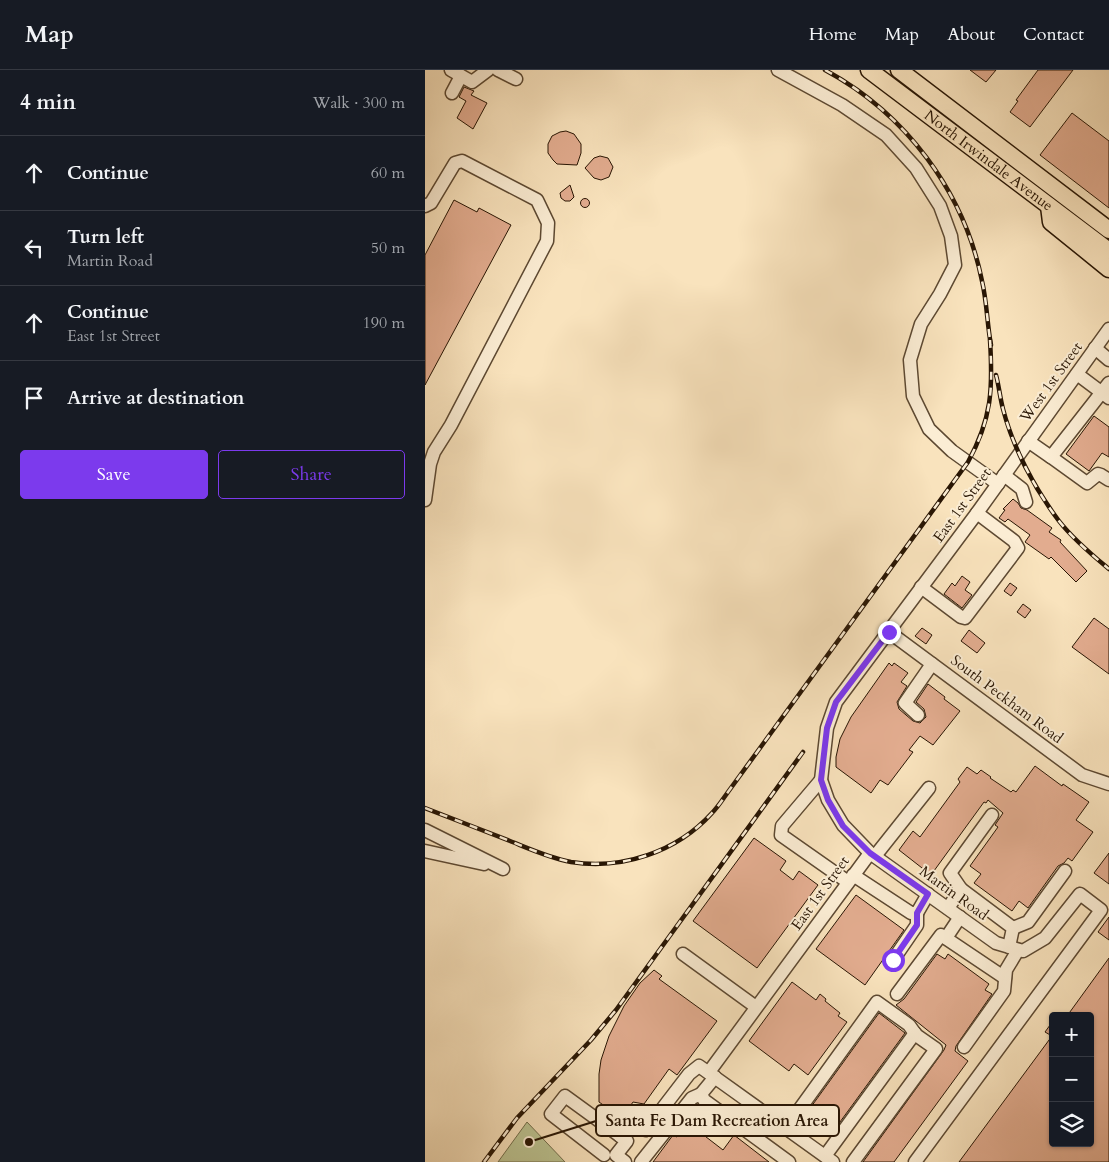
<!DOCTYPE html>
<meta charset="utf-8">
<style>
:root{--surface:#171b24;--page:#242831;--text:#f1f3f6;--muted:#9ea1a6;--line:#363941;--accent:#7c3aed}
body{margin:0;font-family:Cardo,serif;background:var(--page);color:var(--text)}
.controls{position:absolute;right:15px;bottom:15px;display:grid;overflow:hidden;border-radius:5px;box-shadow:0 1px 4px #0004}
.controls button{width:45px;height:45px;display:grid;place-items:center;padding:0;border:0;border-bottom:1px solid var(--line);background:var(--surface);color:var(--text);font:25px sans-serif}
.stop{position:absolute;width:15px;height:15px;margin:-11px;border:4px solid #7c3aed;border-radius:50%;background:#fff}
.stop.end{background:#7c3aed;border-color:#fff;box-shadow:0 1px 5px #0008}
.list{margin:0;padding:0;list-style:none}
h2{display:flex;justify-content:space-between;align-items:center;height:65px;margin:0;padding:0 20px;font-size:21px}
h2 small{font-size:16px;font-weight:400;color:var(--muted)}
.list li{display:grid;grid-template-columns:32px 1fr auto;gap:15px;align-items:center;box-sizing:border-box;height:75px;padding:0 20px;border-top:1px solid var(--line)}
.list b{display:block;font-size:19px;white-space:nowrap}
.list p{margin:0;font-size:16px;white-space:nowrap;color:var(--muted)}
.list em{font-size:16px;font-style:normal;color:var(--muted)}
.actions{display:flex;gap:10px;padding:15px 20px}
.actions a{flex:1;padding:11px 0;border:1px solid var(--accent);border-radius:5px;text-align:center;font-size:18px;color:var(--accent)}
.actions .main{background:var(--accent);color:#fff}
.icon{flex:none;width:28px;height:28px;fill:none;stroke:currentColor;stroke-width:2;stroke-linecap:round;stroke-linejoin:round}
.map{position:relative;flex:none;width:684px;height:1092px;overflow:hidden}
header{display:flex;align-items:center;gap:30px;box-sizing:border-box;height:70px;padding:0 25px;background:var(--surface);border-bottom:1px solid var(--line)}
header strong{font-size:24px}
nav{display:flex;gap:28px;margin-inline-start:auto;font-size:18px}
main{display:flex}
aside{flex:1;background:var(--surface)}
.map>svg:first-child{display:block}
.green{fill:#bcc492;stroke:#726d4b}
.building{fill:#e2ac8f;stroke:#291604}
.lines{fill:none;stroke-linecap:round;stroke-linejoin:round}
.minor-casing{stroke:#5d4932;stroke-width:15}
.major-casing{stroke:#291604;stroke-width:19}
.minor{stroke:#fbedd4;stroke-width:12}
.major{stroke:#f9e3bd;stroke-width:16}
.rail-casing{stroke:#291604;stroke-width:4.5}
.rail{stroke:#fbedd4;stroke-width:2.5;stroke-dasharray:8;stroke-linecap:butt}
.route{stroke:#7c3aed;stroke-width:6}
.labels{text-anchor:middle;stroke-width:4;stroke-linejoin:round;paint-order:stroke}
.street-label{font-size:15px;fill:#291604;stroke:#fbedd4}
.leader{fill:none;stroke:#291604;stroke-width:2}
.callout-dot{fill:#291604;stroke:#fbedd4;stroke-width:2}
.callout{fill:#fbedd4;stroke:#291604;stroke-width:2}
.callout-label{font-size:16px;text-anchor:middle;font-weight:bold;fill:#291604}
</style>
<header>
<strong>Map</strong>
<nav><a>Home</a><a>Map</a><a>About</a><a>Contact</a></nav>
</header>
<main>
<aside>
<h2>4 min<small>Walk · 300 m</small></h2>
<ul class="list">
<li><svg class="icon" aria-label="ahead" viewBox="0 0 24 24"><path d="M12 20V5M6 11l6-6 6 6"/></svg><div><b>Continue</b></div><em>60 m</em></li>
<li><svg class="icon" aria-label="left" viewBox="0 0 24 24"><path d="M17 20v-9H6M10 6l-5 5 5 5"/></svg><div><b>Turn left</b><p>Martin Road</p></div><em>50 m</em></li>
<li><svg class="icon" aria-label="ahead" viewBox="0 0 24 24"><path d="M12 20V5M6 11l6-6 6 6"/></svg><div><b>Continue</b><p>East 1st Street</p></div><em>190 m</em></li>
<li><svg class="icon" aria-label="arrive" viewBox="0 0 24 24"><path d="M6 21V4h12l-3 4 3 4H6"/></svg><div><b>Arrive at destination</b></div></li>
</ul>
<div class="actions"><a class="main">Save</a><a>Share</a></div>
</aside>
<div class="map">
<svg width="684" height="1092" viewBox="0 0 684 1092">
<rect width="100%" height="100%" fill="#f9e3bd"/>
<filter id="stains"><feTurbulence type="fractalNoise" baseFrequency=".004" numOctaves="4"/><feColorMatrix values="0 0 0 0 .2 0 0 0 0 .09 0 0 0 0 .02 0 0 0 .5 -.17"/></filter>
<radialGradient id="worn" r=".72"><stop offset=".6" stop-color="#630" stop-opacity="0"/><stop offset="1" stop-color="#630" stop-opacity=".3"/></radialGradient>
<!-- green -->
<polygon class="green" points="102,1052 140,1092 73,1092"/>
<!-- building -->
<g class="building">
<polygon points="545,0 571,0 561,12"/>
<polygon points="613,0 648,0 605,57 585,42 593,31 591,30"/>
<polygon points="39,17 49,21 46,25 62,33 48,59 32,48 41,31 34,27"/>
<polygon points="647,43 684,71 684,138 615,85"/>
<polygon points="141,61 149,64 156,74 156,83 152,95 132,94 128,90 123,83 123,74 127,66 135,62"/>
<polygon points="175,86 183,88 188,97 184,107 176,110 169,108 160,98 169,88"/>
<polygon points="145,115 149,127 145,131 140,131 136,128 135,123"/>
<circle cx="160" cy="133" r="4.5"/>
<polygon points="29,130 52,142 54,138 86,155 0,315 0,185"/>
<polygon points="669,346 684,357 684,387 677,383 664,401 641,384"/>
<polygon points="588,429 593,433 596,438 602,440 627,458 624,462 636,470 635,472 662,501 651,512 626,487 624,489 600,472 605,465 583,449 580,452 574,448 580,440 578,439"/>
<polygon points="537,506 545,512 540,520 547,525 537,538 519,524 527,513 530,516"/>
<polygon points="585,513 592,518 586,526 579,521"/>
<polygon points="598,534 606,540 600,548 592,542"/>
<polygon points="669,548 684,559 684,604 647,577"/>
<polygon points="497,558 507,565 501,574 490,566"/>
<polygon points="544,560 560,573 552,583 536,571"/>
<polygon points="464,593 467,596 469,593 483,603 476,612 482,616 472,632 474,639 488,651 495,653 501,647 499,639 491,632 503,614 520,627 519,629 535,641 508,675 495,666 484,680 488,682 463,715 455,710 446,723 411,697 411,687 415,669 426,647"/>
<polygon points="610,696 637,716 638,714 664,732 651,750 668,762 647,791 643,788 639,793 633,796 603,838 594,831 587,841 549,813 556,804 545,796 573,757 570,755 578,743 563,730 561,733 559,732 506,805 474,780 488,761 495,767 535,712 533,709 542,697 552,704 556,700 566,707 565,708 586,722 588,720 591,722"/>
<polygon points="329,768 361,791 355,800 368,810 374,801 393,815 332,898 268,851"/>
<polygon points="684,783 684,814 669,803"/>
<polygon points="431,825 479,860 440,915 391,879"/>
<polygon points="684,847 684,870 673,862"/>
<polygon points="512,884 520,889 523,884 564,914 560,920 567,924 531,976 530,981 543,991 469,1092 438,1092 519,980 521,975 471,935 479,929"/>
<polygon points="684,888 684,1092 534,1092 627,966 620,962 628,951 628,1073 665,1073 665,946 642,946"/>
<polygon points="229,900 237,906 234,909 292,951 252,1005 244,999 219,1034 208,1032 197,1048 174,1032 174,1004 176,990 184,966 199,936 215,913"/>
<polygon points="367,912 391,930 395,924 401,929 400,931 415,943 413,946 422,952 383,1005 369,994 364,1001 324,971"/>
<polygon points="454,943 480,963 404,1067 378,1048"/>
<polygon points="263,1053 298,1080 309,1065 344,1092 228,1092 248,1065 252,1067"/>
</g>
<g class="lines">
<!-- minor casing -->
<g class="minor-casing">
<g id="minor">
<polyline points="26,0 47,12 63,0"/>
<polyline points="73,0 91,9"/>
<polyline points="353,0 417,35 461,65 491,98 515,136 526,166 530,195 515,224 496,254 485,290 488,326 504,359 527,381 573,414"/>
<polyline points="27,23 36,6"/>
<polyline points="0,136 6,133 30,93 37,91 112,130 123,153 122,171 26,355 9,382 5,394 0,430"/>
<polyline points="670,278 684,290"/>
<polyline points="652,304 684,328"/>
<polyline points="684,313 626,387 662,413 673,404 676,405 684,410"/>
<polyline points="603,371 626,387"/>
<polyline points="579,405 597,419 601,432"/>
<polyline points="496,517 536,547 540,548 593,478 589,471 552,443"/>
<polyline points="464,562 657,705 684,714"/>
<polyline points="493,645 480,633 507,594"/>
<polyline points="396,710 357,756 356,765 423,812"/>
<polyline points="0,760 78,799"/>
<polyline points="0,781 59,794"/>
<polyline points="450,786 504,718"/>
<polyline points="428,805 486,843 492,843 503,824"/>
<polyline points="536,819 588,858 584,877"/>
<polyline points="523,838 536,819 525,803 567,745"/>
<polyline points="588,858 603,852 640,801"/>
<polyline points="521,868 535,847"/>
<polyline points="258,884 331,937"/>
<polyline points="468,890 492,855 492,843"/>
<polyline points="472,924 516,865 580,908"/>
<polyline points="539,977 579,921 581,900 593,880"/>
<polyline points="284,1002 445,783"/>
<polyline points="290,1007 276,1024 279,1030 364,1092"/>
<polyline points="361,1058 452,932 484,955 491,965 511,979 428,1092"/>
<polyline points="195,1066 202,1071 191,1085 200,1092"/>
<polyline points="179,1085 126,1044 140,1026 195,1066 207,1051 221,1060 264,1004 274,996 408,1092"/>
<polyline points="400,1086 490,963"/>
<polyline points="216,1092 267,1028 276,1024"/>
<polyline points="490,1092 676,840 655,824 620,868 598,881 571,873 445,783 418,755 403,730 396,710 402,658 411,632 552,443 684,259"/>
</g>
</g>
<!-- major casing -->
<g class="major-casing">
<g id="major">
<path id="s1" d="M444,0L684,181"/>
<polyline points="474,0 684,160"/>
<polyline points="624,136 626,152 684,199"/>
</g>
</g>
<!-- minor -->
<use href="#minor" class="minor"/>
<!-- major -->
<use href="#major" class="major"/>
<!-- rail casing -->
<g class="rail-casing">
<g id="rail">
<path d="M400,0C480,43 539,121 557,211C562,232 562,254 566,275"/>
<path d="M571,305C574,316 575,328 578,339C588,378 610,419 634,451C648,469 667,485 684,499"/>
<path d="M0,738C28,749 57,760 85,771C105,779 125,788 146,792C197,800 252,782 287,743C293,737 298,729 303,722L543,392C567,348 568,319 565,270"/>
<polyline points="59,1092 92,1048 166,970 191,940 378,682"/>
</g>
</g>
<!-- rail -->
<use href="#rail" class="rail"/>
</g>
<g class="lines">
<!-- route -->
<polyline class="route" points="464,562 411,632 402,658 396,710 403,730 418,756 445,783 503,824 492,843 492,855 468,890"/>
</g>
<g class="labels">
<!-- street labels -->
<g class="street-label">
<text dy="5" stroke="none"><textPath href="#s1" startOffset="150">North Irwindale Avenue</textPath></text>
<text transform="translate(626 312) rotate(-54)" y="5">West 1st Street</text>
<text transform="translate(537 435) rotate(-54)" y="5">East 1st Street</text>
<text transform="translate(582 629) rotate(37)" y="5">South Peckham Road</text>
<text transform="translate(395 823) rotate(-54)" y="5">East 1st Street</text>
<text transform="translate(529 823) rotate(36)" y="5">Martin Road</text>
</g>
</g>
<!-- callouts -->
<path class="leader" d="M104 1072L171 1051"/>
<circle class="callout-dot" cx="104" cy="1072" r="5"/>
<rect class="callout" x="171" y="1035" width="243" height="31" rx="5"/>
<g class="callout-label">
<text x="292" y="1056">Santa Fe Dam Recreation Area</text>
</g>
<rect width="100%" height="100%" filter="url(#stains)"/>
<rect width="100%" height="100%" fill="url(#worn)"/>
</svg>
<div class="controls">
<button>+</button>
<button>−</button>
<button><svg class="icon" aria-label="layers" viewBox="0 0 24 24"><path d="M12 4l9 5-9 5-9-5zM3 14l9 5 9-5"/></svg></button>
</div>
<div class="stop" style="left:468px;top:890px"></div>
<div class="stop end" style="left:464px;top:562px"></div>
</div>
</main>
